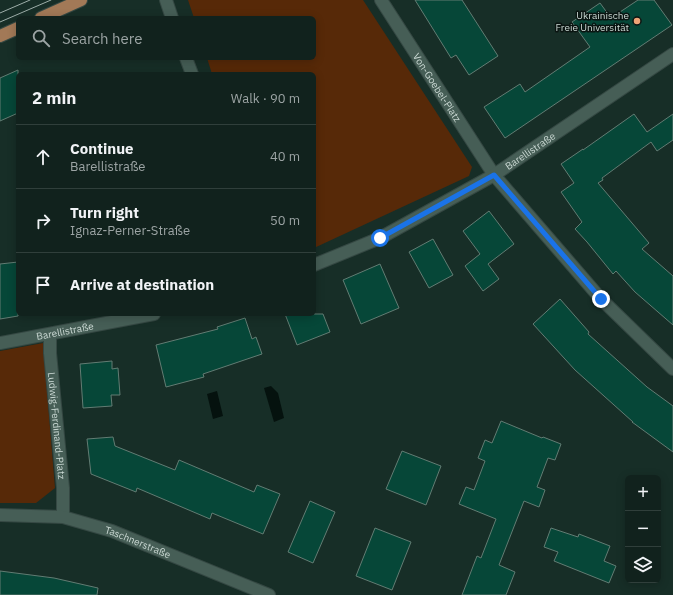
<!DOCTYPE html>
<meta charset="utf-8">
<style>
:root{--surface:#11221d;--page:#1e2f2a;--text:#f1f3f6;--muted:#9ca4a4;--line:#303f3b}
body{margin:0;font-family:"IBM Plex Sans",sans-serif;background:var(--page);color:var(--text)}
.controls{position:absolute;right:12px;bottom:12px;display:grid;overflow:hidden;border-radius:6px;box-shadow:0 2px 10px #0003}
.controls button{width:36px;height:36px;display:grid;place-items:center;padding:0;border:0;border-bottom:1px solid var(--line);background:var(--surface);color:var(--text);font:20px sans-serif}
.stop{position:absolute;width:12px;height:12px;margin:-9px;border:3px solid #1a73e8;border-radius:50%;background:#fff}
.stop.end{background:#1a73e8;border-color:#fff;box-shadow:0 1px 4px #0008}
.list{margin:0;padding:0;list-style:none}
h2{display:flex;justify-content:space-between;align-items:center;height:52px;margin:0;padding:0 16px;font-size:17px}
h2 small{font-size:13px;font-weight:400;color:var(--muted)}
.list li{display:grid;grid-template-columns:26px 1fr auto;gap:12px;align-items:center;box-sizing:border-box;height:64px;padding:0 16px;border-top:1px solid var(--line)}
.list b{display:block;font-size:15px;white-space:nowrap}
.list p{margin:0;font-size:13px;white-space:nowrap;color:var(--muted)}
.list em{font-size:13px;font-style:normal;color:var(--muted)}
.icon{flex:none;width:22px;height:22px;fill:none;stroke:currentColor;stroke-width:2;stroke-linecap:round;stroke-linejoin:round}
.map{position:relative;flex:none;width:673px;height:595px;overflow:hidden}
.search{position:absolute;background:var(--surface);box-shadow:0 2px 10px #0003;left:16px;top:16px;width:300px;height:44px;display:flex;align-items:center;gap:10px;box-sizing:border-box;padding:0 14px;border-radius:6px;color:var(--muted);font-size:15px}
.panel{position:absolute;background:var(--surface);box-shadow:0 2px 10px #0003;left:16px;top:72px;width:300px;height:244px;border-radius:6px}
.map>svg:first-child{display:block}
.green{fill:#572908}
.water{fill:#05120e}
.building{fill:#064738;stroke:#627c73}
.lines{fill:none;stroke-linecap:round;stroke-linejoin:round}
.minor-casing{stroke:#354843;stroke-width:14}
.major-casing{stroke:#354843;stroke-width:14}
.minor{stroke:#465e56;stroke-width:12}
.major{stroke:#a27957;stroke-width:12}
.tram{stroke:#9eaea9;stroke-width:1}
.route{stroke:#1a73e8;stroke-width:5}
.poi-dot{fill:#efa376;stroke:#0a1411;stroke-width:1.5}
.labels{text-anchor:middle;stroke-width:3;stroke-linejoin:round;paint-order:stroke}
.poi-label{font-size:10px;fill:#cad8d3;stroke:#0a1411;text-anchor:end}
.street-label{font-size:10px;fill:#cad8d3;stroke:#0a1411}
</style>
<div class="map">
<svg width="673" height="595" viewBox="0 0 673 595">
<rect width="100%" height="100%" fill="#172e27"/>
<!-- green -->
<g class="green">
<polygon points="188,0 363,0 472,167 469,176 314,248 314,74 212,74 207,58 314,58 314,18 194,18"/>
<polygon points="43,343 55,488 36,503 0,503 0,351"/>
</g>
<!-- water -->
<g class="water">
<polygon points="271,386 278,393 284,418 274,422 264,388"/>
<polygon points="217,391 223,416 213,419 207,394"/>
</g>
<!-- building -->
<g class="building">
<polygon points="415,0 462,0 498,56 469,75 456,55 451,58"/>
<polygon points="638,0 654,0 672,25 505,138 484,107 520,84 525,92 590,47 572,22 600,3 611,18"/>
<polygon points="18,70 18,113 0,121 0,78"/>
<polygon points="634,114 647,132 673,114 673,140 657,151 651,142 602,178 603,180 598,183 649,243 642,249 673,276 673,325 635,292 616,271 613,274 587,242 575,229 582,222 561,192 574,183 561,164 583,149 583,150"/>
<polygon points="489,211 514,244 488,264 499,279 483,291 465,266 480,254 463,231"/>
<polygon points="433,239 453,275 429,288 409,252"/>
<polygon points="18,262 18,316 0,319 0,264"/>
<polygon points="380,264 399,308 361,324 343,280"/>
<polygon points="560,299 589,332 588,334 647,387 673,406 673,452 632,422 633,422 575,370 533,324"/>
<polygon points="285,314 323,314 330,332 297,345"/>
<polygon points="245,318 252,339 256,337 262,354 203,374 204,377 166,387 156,345 218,329 217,327"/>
<polygon points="112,361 112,369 118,368 120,395 111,395 112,406 83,408 80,364"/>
<polygon points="501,421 542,438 543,437 561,444 555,460 548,458 537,487 545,490 539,507 524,501 499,565 515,572 506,595 462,595 477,556 481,558 496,519 459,504 466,487 474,490 485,461 478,458 485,440 492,443"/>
<polygon points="113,437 115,446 175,470 179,460 254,492 257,485 280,494 263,534 212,513 210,519 137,488 136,492 91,474 87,439"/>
<polygon points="402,451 441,466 426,505 386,489"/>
<polygon points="310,501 335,512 313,563 288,552"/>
<polygon points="375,528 411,542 392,590 356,576"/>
<polygon points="551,528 578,537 579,534 610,546 604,561 616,566 609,583 554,561 558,552 544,547"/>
<polygon points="0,571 54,578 98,588 97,595 0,595"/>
</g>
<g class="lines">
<!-- minor casing -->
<g class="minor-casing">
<g id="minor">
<polyline points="166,0 172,18"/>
<path id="s1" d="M381,0L494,175L601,299L673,369"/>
<polyline points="186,58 192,74"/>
<path id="s2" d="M314,265L380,238L494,175L673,54"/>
<path id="s3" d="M50,334V353L63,488V517"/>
<path id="s4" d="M0,343L154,314"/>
<path id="s5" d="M0,515L63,517L112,531L269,595"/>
</g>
</g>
<!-- major casing -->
<g class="major-casing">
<g id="major">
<polyline points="41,18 81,0"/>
<polyline points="0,36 18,28"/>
</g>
</g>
<!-- minor -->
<use href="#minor" class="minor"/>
<!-- major -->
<use href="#major" class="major"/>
<!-- tram -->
<g class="tram">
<polyline points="0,13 30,0"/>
<polyline points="0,22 51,0"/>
</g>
</g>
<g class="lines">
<!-- route -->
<polyline class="route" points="380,238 494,175 601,299"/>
</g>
<!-- markers -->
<circle class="poi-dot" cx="637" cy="21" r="4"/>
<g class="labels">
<!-- poi labels -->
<g class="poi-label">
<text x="629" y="19">Ukrainische<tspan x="629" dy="12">Freie Universität</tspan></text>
</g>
<!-- street labels -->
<g class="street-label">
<text dy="4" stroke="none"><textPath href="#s1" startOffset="104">Von-Goebel-Platz</textPath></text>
<text dy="4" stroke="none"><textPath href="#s2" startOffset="245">Barellistraße</textPath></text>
<text dy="4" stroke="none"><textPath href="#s4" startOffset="66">Barellistraße</textPath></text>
<text dy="4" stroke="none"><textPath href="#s3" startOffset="92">Ludwig-Ferdinand-Platz</textPath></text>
<text dy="4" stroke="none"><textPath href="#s5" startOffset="142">Taschnerstraße</textPath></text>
</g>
</g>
</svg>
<div class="controls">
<button>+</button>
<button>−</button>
<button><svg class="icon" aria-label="layers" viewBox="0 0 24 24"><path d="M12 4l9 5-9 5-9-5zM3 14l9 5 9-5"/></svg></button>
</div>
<div class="stop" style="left:380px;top:238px"></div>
<div class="stop end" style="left:601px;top:299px"></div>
<div class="search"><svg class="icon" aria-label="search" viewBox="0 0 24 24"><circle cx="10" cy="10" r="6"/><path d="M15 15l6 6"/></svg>Search here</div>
<section class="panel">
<h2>2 min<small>Walk · 90 m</small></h2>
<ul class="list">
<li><svg class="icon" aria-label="ahead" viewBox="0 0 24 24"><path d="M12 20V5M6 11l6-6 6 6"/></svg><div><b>Continue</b><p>Barellistraße</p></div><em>40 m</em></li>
<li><svg class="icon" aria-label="right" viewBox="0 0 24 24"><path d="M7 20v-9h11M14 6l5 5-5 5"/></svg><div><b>Turn right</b><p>Ignaz-Perner-Straße</p></div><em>50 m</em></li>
<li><svg class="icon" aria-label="arrive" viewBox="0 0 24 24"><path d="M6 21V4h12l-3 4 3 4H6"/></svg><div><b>Arrive at destination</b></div></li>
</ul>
</section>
</div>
